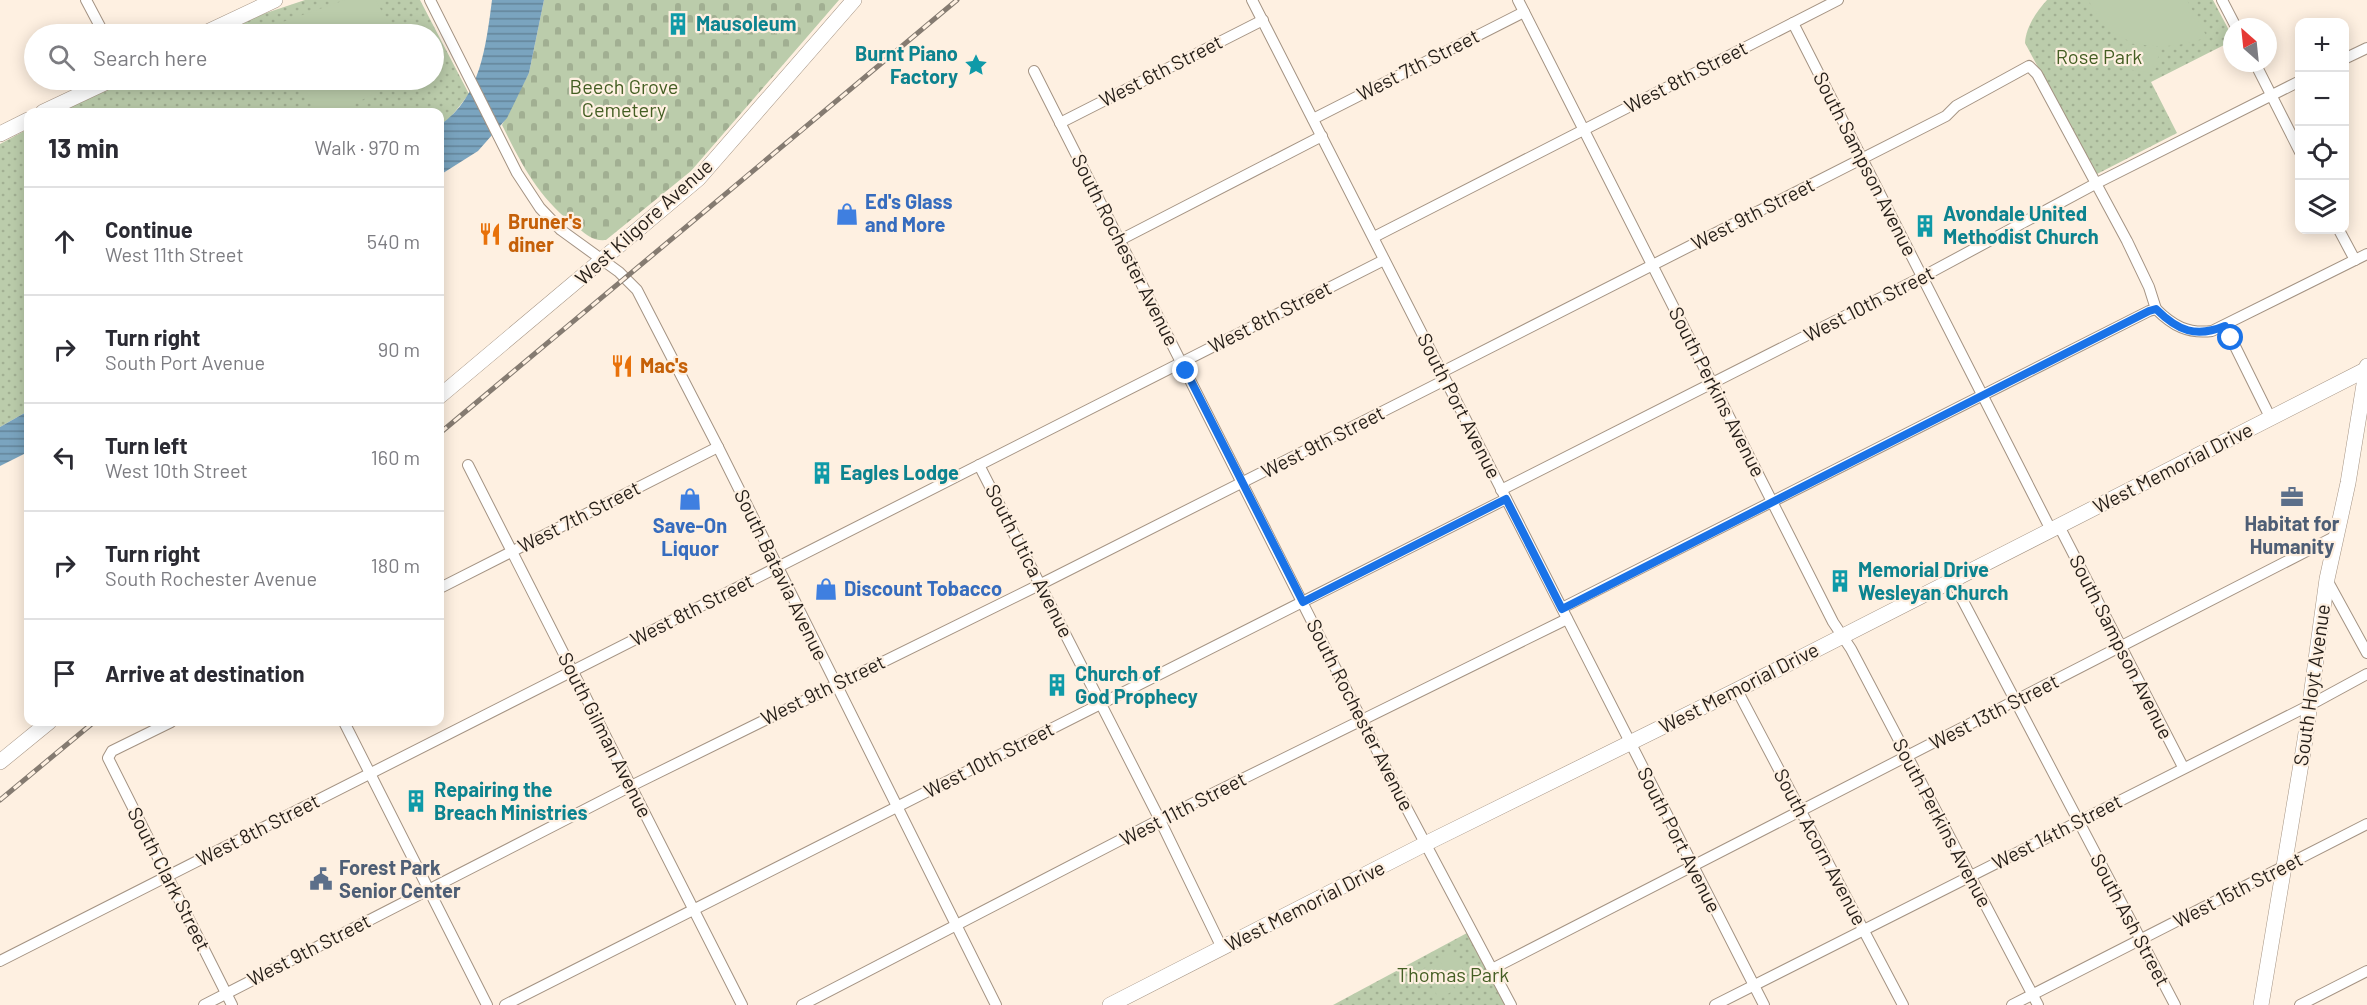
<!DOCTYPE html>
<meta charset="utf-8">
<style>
:root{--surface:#fff;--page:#f2f2f3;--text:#2b2b33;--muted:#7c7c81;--line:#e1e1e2}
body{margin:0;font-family:Barlow,sans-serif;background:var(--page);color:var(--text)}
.controls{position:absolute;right:18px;top:18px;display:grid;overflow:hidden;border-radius:12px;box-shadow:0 3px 15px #0003}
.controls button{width:54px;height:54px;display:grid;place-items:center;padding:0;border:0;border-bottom:2px solid var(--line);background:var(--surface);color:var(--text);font:30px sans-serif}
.compass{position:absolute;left:2223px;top:18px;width:54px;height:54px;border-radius:50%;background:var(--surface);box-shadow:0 3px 15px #0003;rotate:333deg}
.stop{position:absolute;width:18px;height:18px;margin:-14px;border:4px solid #1a73e8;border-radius:50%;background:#fff}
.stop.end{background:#1a73e8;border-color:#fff;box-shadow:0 2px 6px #0008}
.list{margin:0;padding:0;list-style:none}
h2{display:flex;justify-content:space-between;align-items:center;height:78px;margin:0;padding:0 24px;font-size:26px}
h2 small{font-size:20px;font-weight:400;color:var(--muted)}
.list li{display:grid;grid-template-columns:39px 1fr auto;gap:18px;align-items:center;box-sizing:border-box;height:108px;padding:0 24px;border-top:2px solid var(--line)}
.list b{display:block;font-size:22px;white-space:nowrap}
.list p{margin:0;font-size:20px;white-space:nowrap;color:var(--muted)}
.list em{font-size:20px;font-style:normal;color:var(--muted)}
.icon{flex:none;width:33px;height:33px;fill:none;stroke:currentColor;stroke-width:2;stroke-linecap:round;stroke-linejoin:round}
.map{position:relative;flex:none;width:2367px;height:1005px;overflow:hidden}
.search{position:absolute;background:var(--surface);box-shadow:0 3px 15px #0003;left:24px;top:24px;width:420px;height:66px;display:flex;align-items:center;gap:15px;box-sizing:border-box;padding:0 21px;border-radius:33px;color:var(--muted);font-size:22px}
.panel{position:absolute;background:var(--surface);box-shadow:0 3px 15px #0003;left:24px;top:108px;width:420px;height:618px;border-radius:12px}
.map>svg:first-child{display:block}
.cemetery{fill:url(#cemetery-stones)}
.park{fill:url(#park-dots)}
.garden{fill:#bbccab}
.water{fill:url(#water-rules)}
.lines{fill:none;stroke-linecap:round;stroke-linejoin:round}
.street-casing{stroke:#a49383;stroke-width:12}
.secondary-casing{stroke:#a49383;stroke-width:16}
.street{stroke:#fff;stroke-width:10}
.secondary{stroke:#fff;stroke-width:15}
.rail-casing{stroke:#857b71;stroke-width:5}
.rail{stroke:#fef0e1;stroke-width:3;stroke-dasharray:9;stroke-linecap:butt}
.route{stroke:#1a73e8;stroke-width:8}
.labels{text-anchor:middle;stroke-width:4.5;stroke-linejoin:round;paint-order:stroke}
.culture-label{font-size:20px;font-weight:bold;fill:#0d838f;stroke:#fef0e1;text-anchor:start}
.park-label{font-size:20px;fill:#445e23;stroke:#fef0e1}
.street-label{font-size:20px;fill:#251e18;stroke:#fef0e1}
.shop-label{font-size:20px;font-weight:bold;fill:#366cbe;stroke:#fef0e1;text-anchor:start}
.food-label{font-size:20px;font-weight:bold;fill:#c56008;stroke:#fef0e1;text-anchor:start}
.service-label{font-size:20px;font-weight:bold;fill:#4e5e75;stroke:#fef0e1}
</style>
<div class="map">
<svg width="2367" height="1005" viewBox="0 0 2367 1005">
<defs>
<pattern id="cemetery-stones" width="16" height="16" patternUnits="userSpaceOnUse" patternTransform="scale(1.5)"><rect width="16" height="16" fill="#bbccab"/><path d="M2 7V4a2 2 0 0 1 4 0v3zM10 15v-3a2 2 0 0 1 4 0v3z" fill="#a1af92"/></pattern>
<pattern id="park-dots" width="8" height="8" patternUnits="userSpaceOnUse" patternTransform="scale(1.5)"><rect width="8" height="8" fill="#bbccab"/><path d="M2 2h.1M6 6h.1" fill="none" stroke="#a1af92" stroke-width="1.8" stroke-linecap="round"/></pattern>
<pattern id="water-rules" width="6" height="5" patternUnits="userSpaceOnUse" patternTransform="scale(1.5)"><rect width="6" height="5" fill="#7aa4bf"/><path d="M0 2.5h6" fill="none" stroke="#64859a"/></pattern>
</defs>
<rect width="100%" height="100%" fill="#fef0e1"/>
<!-- cemetery -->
<path class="cemetery" d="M544,0H839L691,171L606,240C593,241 588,236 578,228C539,199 523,167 502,125L529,73Z"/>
<!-- park -->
<g class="park">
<polygon points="305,0 420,0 469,94 450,118 440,125 440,112 60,112 128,80 434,80 434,34 221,34 263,14"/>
<path d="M2047,0H2213L2232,36V41L2151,82L2177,133L2097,174L2094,172L2025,43C2026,27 2036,12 2047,0Z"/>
<polygon points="28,129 28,411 0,427 0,144"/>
<polygon points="1467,933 1505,1005 1333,1005"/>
</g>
<!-- garden -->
<g class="garden">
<polygon points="345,0 376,0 393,34 275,34 271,26"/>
<path d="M2088,0H2187L2207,37C2181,48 2144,51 2119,36C2105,28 2096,13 2088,0Z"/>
<polygon points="2129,44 2161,50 2152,73 2120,68"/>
<polygon points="300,80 392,80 386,87 340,112 317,112"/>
<polygon points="1453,952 1470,982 1456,990 1439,960"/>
<polygon points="1437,961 1453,991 1439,999 1423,969"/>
</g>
<!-- water -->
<g class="water">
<path d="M492,0H544L529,73L507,118L478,151L440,175V125C481,97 486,45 492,0Z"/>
<polygon points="28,411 28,452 0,466 0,427"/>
</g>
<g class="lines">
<!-- street casing -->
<g class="street-casing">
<g id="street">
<polyline points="86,0 104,34"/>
<polyline points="430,0 517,173 540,208 561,230 619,272 637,290 718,447 996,1005"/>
<polyline points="1252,0 1764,1005"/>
<polyline points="1518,0 1833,622 1851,649 2038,1005"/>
<polyline points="2222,0 2236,27"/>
<polyline points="1793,23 2051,530"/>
<polyline points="2344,59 2367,48"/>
<polyline points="2255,63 2300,152"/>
<polyline points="1034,71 1398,792 1511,1005"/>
<polyline points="1313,119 1524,12"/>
<polyline points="1060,123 1263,20"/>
<polyline points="2339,230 2355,260"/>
<polyline points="1374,237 1838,0"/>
<polyline points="1120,240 1322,136"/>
<polyline points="2225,326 2271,419"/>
<polyline points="1442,372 1946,116 1956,106 2029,66 2037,74 2127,241 2149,287 2156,309"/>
<polyline points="468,465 742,1005"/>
<polyline points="979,465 1158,816 1222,948"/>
<polyline points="1501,490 1922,277 2095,184 2300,81"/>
<polyline points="2059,526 2183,767"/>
<polyline points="1952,580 2175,1005"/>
<polyline points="2327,580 2367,653"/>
<polyline points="440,588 718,447"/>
<path d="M1562,608L2149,311L2156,309C2173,326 2188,334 2212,331L2367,254"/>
<polyline points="1737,690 1903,1005"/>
<polyline points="171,722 112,751 108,758 232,1005"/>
<polyline points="344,722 487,1005"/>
<polyline points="0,961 1384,260"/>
<polyline points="1492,969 2336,536"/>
<polyline points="204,1005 631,786 1041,584 1445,380"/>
<polyline points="505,1005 1506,499"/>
<polyline points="802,1005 1159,820 1567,619"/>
<polyline points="1715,1005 2310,705 2367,674"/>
<polyline points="2012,1005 2367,824"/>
<polyline points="2300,1005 2367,971"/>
</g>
</g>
<!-- secondary casing -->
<g class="secondary-casing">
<g id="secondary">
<polyline points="203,34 275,0"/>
<polyline points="43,112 111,80"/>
<polyline points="0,134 28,120"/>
<polyline points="440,396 698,179 854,0"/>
<polyline points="0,762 49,722"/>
<polyline points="1110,1005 1425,844 1737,690 2367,369"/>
<polyline points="2261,1005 2305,740 2327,579 2348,483 2367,366"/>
</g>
</g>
<!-- street -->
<use href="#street" class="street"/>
<!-- secondary -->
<use href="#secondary" class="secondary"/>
<!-- rail casing -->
<g class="rail-casing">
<g id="rail">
<polyline points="440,433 957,0"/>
<polyline points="0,800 94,722"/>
</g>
</g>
<!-- rail -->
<use href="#rail" class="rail"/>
</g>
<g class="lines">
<!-- route -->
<path class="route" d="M1186,371L1303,602L1506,499L1562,609L2149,311L2156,309C2178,331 2196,338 2225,326L2231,338"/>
</g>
<!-- icons -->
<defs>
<g id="building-bare" transform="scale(1.8)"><path d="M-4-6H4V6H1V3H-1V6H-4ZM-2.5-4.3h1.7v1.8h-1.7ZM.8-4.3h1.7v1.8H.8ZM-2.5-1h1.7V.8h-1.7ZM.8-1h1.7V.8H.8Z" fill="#0f9aa8" stroke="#fef0e1" stroke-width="2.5" paint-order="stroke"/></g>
<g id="sight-bare" transform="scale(1.8)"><path d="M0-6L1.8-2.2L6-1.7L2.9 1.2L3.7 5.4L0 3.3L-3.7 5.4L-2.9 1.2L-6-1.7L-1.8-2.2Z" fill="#0f9aa8" stroke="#fef0e1" stroke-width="2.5" paint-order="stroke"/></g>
<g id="shop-bare" transform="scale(1.8)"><path d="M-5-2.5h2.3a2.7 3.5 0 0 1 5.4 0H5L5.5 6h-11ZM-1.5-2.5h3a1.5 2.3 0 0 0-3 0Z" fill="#3f7fe0" stroke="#fef0e1" stroke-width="2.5" paint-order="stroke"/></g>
<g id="restaurant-bare" transform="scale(1.8)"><path d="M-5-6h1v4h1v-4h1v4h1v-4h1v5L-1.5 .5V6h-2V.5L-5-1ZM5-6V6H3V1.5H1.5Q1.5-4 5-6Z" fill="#e8710a" stroke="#fef0e1" stroke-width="2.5" paint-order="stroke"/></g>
<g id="office-bare" transform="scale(1.8)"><path d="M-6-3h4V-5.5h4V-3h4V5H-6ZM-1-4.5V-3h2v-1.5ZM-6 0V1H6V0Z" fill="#5c6f8a" stroke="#fef0e1" stroke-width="2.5" paint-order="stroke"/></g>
<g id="civic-bare" transform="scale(1.8)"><path d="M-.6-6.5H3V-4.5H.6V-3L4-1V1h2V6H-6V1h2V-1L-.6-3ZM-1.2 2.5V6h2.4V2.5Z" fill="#5c6f8a" stroke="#fef0e1" stroke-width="2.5" paint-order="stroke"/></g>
</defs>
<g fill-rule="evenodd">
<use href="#building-bare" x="678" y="24"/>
<use href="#sight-bare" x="976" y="65"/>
<use href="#shop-bare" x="847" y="214"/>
<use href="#building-bare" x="1925" y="226"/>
<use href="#restaurant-bare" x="490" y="234"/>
<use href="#restaurant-bare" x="622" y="366"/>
<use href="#building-bare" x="822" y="473"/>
<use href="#office-bare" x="2292" y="497"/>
<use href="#shop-bare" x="690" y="499"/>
<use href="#building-bare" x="1840" y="581"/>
<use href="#shop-bare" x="826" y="589"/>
<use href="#building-bare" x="1057" y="685"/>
<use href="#building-bare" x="416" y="801"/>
<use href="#civic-bare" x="321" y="879"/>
</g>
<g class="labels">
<!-- culture labels -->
<g class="culture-label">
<text x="696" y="31">Mausoleum</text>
<text x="958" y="61" text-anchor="end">Burnt Piano<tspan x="958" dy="23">Factory</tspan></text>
<text x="1943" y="221">Avondale United<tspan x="1943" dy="23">Methodist Church</tspan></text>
<text x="840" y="480">Eagles Lodge</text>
<text x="1858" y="577">Memorial Drive<tspan x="1858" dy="23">Wesleyan Church</tspan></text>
<text x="1075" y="681">Church of<tspan x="1075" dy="23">God Prophecy</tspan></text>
<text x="434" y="797">Repairing the<tspan x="434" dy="23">Breach Ministries</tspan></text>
</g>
<!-- park labels -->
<g class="park-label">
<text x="2099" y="64">Rose Park</text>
<text x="624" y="94">Beech Grove<tspan x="624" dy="23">Cemetery</tspan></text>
<text x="1453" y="982">Thomas Park</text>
</g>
<!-- street labels -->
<g class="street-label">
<text transform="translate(1418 65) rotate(-27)" y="7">West 7th Street</text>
<text transform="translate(1161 71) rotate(-27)" y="7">West 6th Street</text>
<text transform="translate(1686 77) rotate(-27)" y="7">West 8th Street</text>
<text transform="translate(1865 164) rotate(63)" y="7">South Sampson Avenue</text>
<text transform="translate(1753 214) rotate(-27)" y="7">West 9th Street</text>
<text transform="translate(644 222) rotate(-42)" y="7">West Kilgore Avenue</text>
<text transform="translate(1125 250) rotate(63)" y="7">South Rochester Avenue</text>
<text transform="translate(1869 304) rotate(-27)" y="7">West 10th Street</text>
<text transform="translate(1270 317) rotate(-27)" y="7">West 8th Street</text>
<text transform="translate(1717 392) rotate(63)" y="7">South Perkins Avenue</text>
<text transform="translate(1459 406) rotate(63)" y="7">South Port Avenue</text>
<text transform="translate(1323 442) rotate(-27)" y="7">West 9th Street</text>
<text transform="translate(2173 468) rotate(-27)" y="7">West Memorial Drive</text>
<text transform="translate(579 517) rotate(-27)" y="7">West 7th Street</text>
<text transform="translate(1029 561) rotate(63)" y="7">South Utica Avenue</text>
<text transform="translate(781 575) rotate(64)" y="7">South Batavia Avenue</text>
<text transform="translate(692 610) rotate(-27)" y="7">West 8th Street</text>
<text transform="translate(2121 647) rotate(63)" y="7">South Sampson Avenue</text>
<text transform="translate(2312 685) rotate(-82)" y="7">South Hoyt Avenue</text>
<text transform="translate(1739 688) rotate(-27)" y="7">West Memorial Drive</text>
<text transform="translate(823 690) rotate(-26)" y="7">West 9th Street</text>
<text transform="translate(1994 712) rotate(-27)" y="7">West 13th Street</text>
<text transform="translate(1360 715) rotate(63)" y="7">South Rochester Avenue</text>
<text transform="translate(605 735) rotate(63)" y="7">South Gilman Avenue</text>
<text transform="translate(989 760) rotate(-27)" y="7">West 10th Street</text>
<text transform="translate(1183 809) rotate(-27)" y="7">West 11th Street</text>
<text transform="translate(1942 823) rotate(62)" y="7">South Perkins Avenue</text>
<text transform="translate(258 830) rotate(-27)" y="7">West 8th Street</text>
<text transform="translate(2057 832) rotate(-27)" y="7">West 14th Street</text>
<text transform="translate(1679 840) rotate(63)" y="7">South Port Avenue</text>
<text transform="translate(1820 847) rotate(62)" y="7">South Acorn Avenue</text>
<text transform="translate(169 879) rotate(63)" y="7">South Clark Street</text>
<text transform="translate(2238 890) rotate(-27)" y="7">West 15th Street</text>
<text transform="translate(1305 906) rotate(-27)" y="7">West Memorial Drive</text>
<text transform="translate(2130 920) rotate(62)" y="7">South Ash Street</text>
<text transform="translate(309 950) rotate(-27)" y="7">West 9th Street</text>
</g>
<!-- shop labels -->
<g class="shop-label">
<text x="865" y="209">Ed's Glass<tspan x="865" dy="23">and More</tspan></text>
<text x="690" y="533" text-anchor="middle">Save-On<tspan x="690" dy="23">Liquor</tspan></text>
<text x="844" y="596">Discount Tobacco</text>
</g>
<!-- food labels -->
<g class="food-label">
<text x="508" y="229">Bruner's<tspan x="508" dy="23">diner</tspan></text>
<text x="640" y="373">Mac's</text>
</g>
<!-- service labels -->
<g class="service-label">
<text x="2292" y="531">Habitat for<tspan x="2292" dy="23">Humanity</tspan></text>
<text x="339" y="875" text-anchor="start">Forest Park<tspan x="339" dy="23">Senior Center</tspan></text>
</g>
</g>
</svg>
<div class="controls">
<button>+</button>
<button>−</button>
<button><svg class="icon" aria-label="locate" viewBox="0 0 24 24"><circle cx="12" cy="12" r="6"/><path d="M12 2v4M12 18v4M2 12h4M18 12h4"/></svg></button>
<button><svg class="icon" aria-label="layers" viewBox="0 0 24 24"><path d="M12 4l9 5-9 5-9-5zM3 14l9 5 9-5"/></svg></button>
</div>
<svg class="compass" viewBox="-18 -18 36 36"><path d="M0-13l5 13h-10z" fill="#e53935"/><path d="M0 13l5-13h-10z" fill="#7c7c81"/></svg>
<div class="stop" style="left:2231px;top:338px"></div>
<div class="stop end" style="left:1186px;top:371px"></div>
<div class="search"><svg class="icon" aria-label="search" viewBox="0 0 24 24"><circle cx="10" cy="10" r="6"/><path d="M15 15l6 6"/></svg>Search here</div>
<section class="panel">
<h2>13 min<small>Walk · 970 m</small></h2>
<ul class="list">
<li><svg class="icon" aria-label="ahead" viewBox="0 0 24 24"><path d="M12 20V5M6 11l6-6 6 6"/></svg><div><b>Continue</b><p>West 11th Street</p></div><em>540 m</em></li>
<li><svg class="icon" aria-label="right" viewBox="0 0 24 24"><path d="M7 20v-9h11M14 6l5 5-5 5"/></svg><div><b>Turn right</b><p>South Port Avenue</p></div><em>90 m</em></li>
<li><svg class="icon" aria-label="left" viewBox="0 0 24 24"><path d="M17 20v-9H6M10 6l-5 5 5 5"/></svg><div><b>Turn left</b><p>West 10th Street</p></div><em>160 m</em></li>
<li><svg class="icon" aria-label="right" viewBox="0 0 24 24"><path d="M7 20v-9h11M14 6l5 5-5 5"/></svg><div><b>Turn right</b><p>South Rochester Avenue</p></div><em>180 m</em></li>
<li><svg class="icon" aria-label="arrive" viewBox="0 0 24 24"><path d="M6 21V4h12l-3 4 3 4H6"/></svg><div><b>Arrive at destination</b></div></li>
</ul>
</section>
</div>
